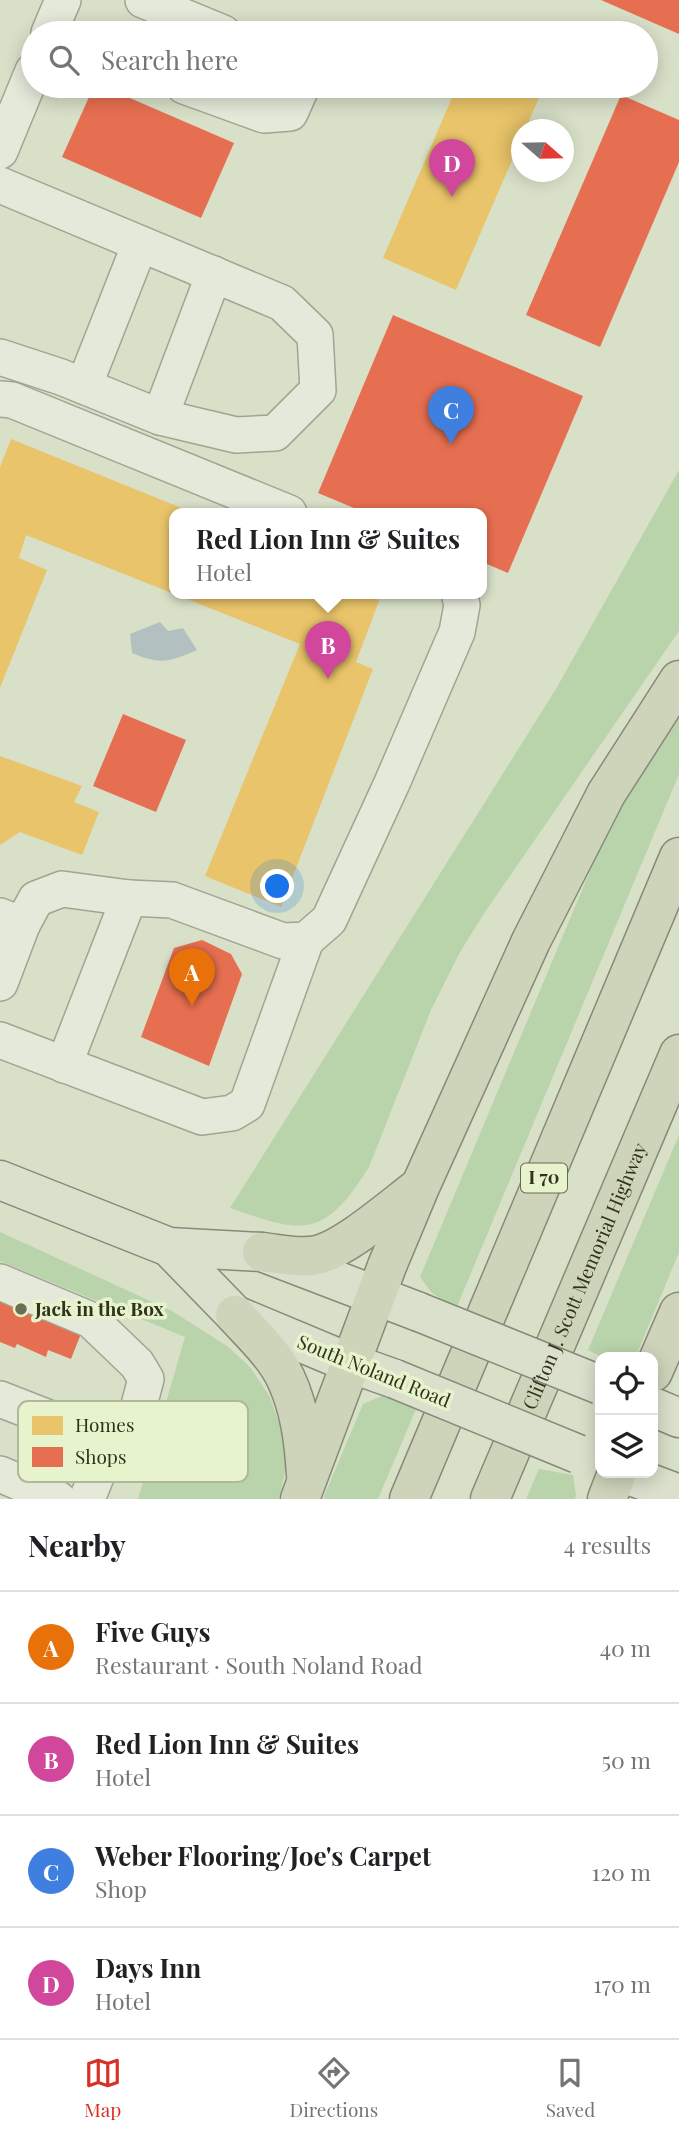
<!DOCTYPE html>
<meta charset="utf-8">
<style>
:root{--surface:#fff;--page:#f2f2f2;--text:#202124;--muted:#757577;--line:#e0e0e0;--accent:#d93025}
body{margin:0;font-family:"Playfair Display",serif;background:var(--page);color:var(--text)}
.controls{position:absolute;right:21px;bottom:21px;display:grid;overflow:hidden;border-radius:14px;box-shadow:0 4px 18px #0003}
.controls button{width:63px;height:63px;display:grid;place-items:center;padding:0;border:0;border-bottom:2px solid var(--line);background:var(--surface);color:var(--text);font:35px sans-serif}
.compass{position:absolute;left:511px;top:119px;width:63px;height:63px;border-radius:50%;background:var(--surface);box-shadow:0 4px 18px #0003;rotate:110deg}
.you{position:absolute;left:278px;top:887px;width:24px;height:24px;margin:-18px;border:5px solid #fff;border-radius:50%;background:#1a73e8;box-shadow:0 0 0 10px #1a73e833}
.badge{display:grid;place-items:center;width:46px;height:46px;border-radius:50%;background:var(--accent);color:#fff;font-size:23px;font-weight:700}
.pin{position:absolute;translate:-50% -58px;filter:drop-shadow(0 2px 4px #0008)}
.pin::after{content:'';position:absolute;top:37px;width:24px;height:21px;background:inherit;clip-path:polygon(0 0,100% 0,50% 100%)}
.popup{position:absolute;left:169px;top:508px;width:318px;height:91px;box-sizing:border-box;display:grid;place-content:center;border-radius:14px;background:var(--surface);filter:drop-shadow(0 2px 5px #0005);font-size:23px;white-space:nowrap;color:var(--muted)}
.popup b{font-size:26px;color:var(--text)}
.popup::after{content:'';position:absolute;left:50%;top:100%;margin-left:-14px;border:14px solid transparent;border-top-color:var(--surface)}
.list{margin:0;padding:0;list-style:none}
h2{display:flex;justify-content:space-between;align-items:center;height:91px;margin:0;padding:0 28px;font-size:30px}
h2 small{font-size:23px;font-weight:400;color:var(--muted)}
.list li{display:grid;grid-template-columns:46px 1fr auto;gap:21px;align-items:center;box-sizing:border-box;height:112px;padding:0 28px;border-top:2px solid var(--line)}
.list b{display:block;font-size:26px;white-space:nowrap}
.list p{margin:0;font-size:23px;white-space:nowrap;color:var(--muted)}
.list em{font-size:23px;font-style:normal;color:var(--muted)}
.icon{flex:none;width:38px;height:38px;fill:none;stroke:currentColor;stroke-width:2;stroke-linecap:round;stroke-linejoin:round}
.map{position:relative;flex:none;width:679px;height:1499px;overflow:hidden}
.search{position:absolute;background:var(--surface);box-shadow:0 4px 18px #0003;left:21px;right:21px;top:21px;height:77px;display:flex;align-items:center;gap:18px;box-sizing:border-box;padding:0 24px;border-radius:38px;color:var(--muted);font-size:26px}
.sheet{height:539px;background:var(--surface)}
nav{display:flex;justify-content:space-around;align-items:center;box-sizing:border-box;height:98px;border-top:2px solid var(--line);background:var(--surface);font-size:19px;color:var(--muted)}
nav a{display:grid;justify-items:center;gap:4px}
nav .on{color:var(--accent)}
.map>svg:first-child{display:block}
.green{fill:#b9d3ab}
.water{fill:#b2c1c0}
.homes{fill:#e9c46a}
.shops{fill:#e76f51}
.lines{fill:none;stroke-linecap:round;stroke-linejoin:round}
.minor-casing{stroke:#a0a592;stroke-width:38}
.major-casing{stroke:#868a79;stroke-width:41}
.highway-casing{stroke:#868a79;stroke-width:41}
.minor{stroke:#e4e9da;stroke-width:35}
.major{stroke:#dae0cc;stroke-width:38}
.highway{stroke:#cdd4ba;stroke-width:38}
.major-bridge-casing{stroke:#868a79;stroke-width:41;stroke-linecap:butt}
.major-bridge{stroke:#dae0cc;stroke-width:38}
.poi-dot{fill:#6b6f58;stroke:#e6f3cd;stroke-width:2.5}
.labels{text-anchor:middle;stroke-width:7;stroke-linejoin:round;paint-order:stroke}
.shield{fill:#e6f3cd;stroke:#676c51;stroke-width:2}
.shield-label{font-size:18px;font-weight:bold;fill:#30321c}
.street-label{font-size:19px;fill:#30321c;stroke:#e6f3cd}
.poi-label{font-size:19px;font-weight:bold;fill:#30321c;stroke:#e6f3cd;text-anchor:start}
.key{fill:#e6f3cd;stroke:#afb998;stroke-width:2}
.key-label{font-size:19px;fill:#30321c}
</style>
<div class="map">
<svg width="679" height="1499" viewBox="0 0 679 1499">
<rect width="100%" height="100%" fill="#d8e0c8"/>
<!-- green -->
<g class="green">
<path d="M679,470V631L485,912L460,952L431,1010L369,1167C324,1239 304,1234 230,1208L556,689Z"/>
<polygon points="679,710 679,774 456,1309 432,1293 420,1277 608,828"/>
<polygon points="679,1135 679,1252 636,1356 602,1357 588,1350"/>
<polygon points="0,1232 172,1311 227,1346 250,1367 270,1397 281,1429 286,1468 279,1499 138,1499 185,1337 0,1261"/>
<polygon points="382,1396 416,1409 378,1499 323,1499 363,1404"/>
<polygon points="539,1469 573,1475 576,1495 575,1499 526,1499"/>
</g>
<!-- water -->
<path class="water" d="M160,622L168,631L183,628L197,650C170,662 160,665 132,653L130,634Z"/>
<!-- homes -->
<g class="homes">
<polygon points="457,86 544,86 525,130 522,130 522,137 456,290 383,258"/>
<polygon points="11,439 194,513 174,513 174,593 371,593 379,601 356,662 373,669 281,907 205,876 300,644 26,535 19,558 47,570 0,688 0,467"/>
<polygon points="0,756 82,786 74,802 99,812 82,855 20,832 0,845"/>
</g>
<!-- shops -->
<g class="shops">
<polygon points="601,0 679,0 679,34"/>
<polygon points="94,86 102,86 234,143 201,218 62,157"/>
<polygon points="621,95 679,120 679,162 600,347 526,315"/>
<polygon points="393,315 583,396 508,573 482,562 482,513 366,513 318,493"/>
<polygon points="123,714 186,740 156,812 93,786"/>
<polygon points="202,940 231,954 242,974 209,1066 141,1037 174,948"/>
<polygon points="0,1291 84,1326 71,1359 48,1350 46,1357 17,1344 15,1348 0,1342"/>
</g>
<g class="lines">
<!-- minor casing -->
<g class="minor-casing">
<g id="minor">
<polyline points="143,0 223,33"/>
<polyline points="49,33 63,0"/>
<polyline points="184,86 264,115 290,113 302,86"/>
<polyline points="0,151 33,71"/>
<polyline points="0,185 282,303 315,335 318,390 275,433 236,435 160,417 61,377 0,357"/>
<polyline points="84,386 140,244"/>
<polyline points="0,399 12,400 289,513"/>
<polyline points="160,417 214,274"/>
<polyline points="0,916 22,925 36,899 62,889 129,898 172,900 283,941 306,940 329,920 392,783 457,632 462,605 459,593"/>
<polyline points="0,983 22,925"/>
<polyline points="0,1040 202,1117 232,1113 247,1104 306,940"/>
<polyline points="64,1065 129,898"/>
<polyline points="0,1282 91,1320 137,1364 146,1379 134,1424 110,1442 87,1499"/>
<polyline points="0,1399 110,1442"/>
<polyline points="0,1474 58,1499"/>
</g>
</g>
<!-- major casing -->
<g class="major-casing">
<g id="major">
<polyline points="0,1180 169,1247 262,1252 419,1312"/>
<polyline points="169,1247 235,1315 350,1363 395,1379"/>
<polyline points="653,1407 679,1418"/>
<polyline points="623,1473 679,1494"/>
</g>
</g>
<!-- highway casing -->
<g class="highway-casing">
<g id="highway">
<path d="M262,1252C280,1254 300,1259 317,1255C345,1249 394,1206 418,1188"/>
<path d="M235,1315C253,1335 275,1355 286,1379C300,1409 304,1442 306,1475"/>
<polyline points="653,1372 679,1312"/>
<polyline points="300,1499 387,1266 420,1187 531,941 606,794 679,680"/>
<polyline points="409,1499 679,857"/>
<path id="s1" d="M490,1499L679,1054"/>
<polyline points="607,1499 617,1473"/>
</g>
</g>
<!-- minor -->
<use href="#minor" class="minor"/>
<!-- major -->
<use href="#major" class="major"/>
<!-- highway -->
<use href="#highway" class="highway"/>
<!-- major-bridge casing -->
<g class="major-bridge-casing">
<g id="major-bridge">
<polyline points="419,1312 600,1385"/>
<polyline points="395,1379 578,1454"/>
</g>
</g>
<!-- major-bridge -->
<use href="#major-bridge" class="major-bridge"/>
</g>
<!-- markers -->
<circle class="poi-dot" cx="21" cy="1309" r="7"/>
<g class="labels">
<!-- shield labels -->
<rect class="shield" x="521" y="1163.5" width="46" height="29" rx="5"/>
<g class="shield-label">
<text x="544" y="1184">I 70</text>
</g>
<!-- street labels -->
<g class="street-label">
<text dy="7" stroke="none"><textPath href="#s1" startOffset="242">Clifton J. Scott Memorial Highway</textPath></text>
<text transform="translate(374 1371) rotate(22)" y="7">South Noland Road</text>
</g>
<!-- poi labels -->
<g class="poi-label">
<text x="35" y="1316">Jack in the Box</text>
</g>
</g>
<!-- legend -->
<rect x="18" y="1401" width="230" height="81" rx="10" class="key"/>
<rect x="32" y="1416" width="31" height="19" fill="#e9c46a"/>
<rect x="32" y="1447" width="31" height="20" fill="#e76f51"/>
<g class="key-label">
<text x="75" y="1432">Homes</text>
<text x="75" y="1464">Shops</text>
</g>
</svg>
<div class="controls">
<button><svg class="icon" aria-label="locate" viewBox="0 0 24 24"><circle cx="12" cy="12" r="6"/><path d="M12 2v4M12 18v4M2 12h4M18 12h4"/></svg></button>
<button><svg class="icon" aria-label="layers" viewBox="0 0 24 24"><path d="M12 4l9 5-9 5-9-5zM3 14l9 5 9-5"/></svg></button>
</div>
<svg class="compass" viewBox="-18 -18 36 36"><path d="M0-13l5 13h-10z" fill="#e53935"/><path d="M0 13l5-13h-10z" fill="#757577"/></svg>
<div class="you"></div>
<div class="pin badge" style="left:192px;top:1006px;background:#e8710a">A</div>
<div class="pin badge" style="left:328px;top:679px;background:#d1479c">B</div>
<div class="popup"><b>Red Lion Inn &amp; Suites</b>Hotel</div>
<div class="pin badge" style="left:451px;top:444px;background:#3f7fe0">C</div>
<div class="pin badge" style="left:452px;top:197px;background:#d1479c">D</div>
<div class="search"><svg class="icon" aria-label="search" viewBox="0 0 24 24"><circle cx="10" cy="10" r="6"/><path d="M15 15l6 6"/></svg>Search here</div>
</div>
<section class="sheet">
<h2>Nearby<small>4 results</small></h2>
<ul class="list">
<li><span class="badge" style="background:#e8710a">A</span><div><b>Five Guys</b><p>Restaurant · South Noland Road</p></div><em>40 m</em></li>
<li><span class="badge" style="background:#d1479c">B</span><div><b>Red Lion Inn &amp; Suites</b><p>Hotel</p></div><em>50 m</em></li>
<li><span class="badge" style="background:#3f7fe0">C</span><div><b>Weber Flooring/Joe's Carpet</b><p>Shop</p></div><em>120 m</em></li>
<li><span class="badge" style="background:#d1479c">D</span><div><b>Days Inn</b><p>Hotel</p></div><em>170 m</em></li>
</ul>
</section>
<nav>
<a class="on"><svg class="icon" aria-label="map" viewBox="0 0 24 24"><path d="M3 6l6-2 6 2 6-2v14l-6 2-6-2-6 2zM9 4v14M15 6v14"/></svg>Map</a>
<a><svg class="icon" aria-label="directions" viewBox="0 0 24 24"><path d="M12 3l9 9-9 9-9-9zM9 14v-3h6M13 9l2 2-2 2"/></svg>Directions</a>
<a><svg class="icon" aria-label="saved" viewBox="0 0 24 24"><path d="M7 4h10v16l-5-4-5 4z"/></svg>Saved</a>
</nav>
